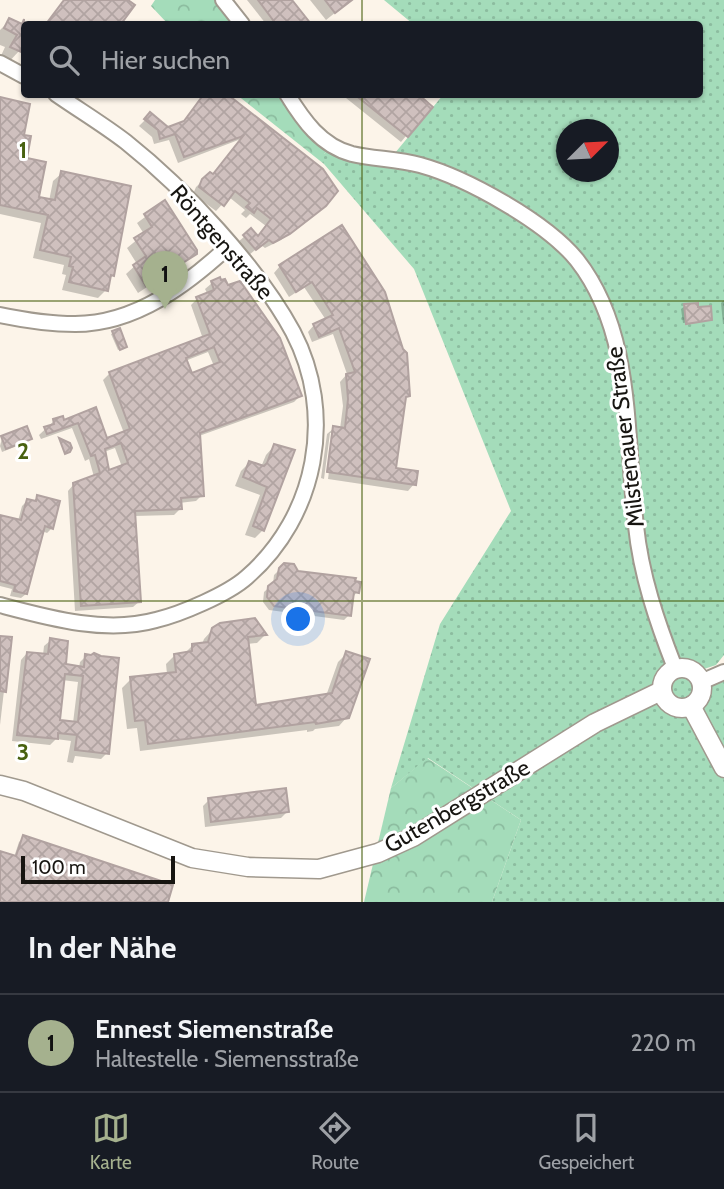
<!DOCTYPE html>
<html lang="de">
<meta charset="utf-8">
<style>
:root{--surface:#171b24;--page:#242831;--text:#f1f3f6;--muted:#9ea1a6;--line:#363941;--accent:#a5b18e}
body{margin:0;font-family:Cabin,sans-serif;background:var(--page);color:var(--text)}
.compass{position:absolute;left:556px;top:119px;width:63px;height:63px;border-radius:50%;background:var(--surface);box-shadow:0 2px 5px #0004;rotate:66deg}
.scale{position:absolute;left:21px;bottom:18px;width:154px;box-sizing:border-box;padding-left:7px;border:4px solid #171511;border-top:0;font-size:19px;line-height:24px;white-space:nowrap;color:#171511;-webkit-text-stroke:5px #fff;paint-order:stroke}
.you{position:absolute;left:299px;top:620px;width:24px;height:24px;margin:-18px;border:5px solid #fff;border-radius:50%;background:#1a73e8;box-shadow:0 0 0 10px #1a73e833}
.badge{display:grid;place-items:center;width:46px;height:46px;border-radius:50%;background:var(--accent);color:#111;font-size:23px;font-weight:700}
.pin{position:absolute;translate:-50% -58px;filter:drop-shadow(0 2px 4px #0008)}
.pin::after{content:'';position:absolute;top:37px;width:24px;height:21px;background:inherit;clip-path:polygon(0 0,100% 0,50% 100%)}
.list{margin:0;padding:0;list-style:none}
h2{display:flex;justify-content:space-between;align-items:center;height:91px;margin:0;padding:0 28px;font-size:30px}
h2 small{font-size:23px;font-weight:400;color:var(--muted)}
.list li{display:grid;grid-template-columns:46px 1fr auto;gap:21px;align-items:center;box-sizing:border-box;height:98px;padding:0 28px;border-top:2px solid var(--line)}
.list b{display:block;font-size:26px;white-space:nowrap}
.list p{margin:0;font-size:23px;white-space:nowrap;color:var(--muted)}
.list em{font-size:23px;font-style:normal;color:var(--muted)}
.icon{flex:none;width:38px;height:38px;fill:none;stroke:currentColor;stroke-width:2;stroke-linecap:round;stroke-linejoin:round}
.map{position:relative;flex:none;width:724px;height:902px;overflow:hidden}
.search{position:absolute;background:var(--surface);box-shadow:0 2px 5px #0004;left:21px;right:21px;top:21px;height:77px;display:flex;align-items:center;gap:18px;box-sizing:border-box;padding:0 24px;border-radius:7px;color:var(--muted);font-size:26px}
.sheet{height:189px;background:var(--surface)}
nav{display:flex;justify-content:space-around;align-items:center;box-sizing:border-box;height:98px;border-top:2px solid var(--line);background:var(--surface);font-size:19px;color:var(--muted)}
nav a{display:grid;justify-items:center;gap:4px}
nav .on{color:var(--accent)}
.map>svg:first-child{display:block}
.grass{fill:url(#grass-dots);fill-rule:evenodd}
.forest{fill:url(#forest-crowns)}
.shadow{fill:#0003;fill-rule:evenodd}
.building{fill:url(#building-cross-hatch);stroke:#b1a2a0;stroke-width:2;fill-rule:evenodd}
.lines{fill:none;stroke-linecap:round;stroke-linejoin:round}
.minor-casing{stroke:#a0998e;stroke-width:18}
.major-casing{stroke:#a0998e;stroke-width:21}
.minor{stroke:#fff;stroke-width:14}
.major{stroke:#fff;stroke-width:18}
.grid{fill:none;stroke:#486110;stroke-width:2;stroke-opacity:0.55}
.labels{text-anchor:middle;stroke-width:6;stroke-linejoin:round;paint-order:stroke}
.street-label{font-size:23px;fill:#171511;stroke:#fff}
.grid-label{font-size:23px;text-anchor:middle;font-weight:bold;fill:#486110;stroke:#fff;stroke-width:6;stroke-linejoin:round;paint-order:stroke}
</style>
<div class="map">
<svg width="724" height="902" viewBox="0 0 724 902">
<defs>
<pattern id="grass-dots" width="8" height="8" patternUnits="userSpaceOnUse" patternTransform="scale(1.75)"><rect width="8" height="8" fill="#a4dcba"/><path d="M2 2h.1M6 6h.1" fill="none" stroke="#8cbc9f" stroke-width="1.8" stroke-linecap="round"/></pattern>
<pattern id="forest-crowns" width="20" height="18" patternUnits="userSpaceOnUse" patternTransform="scale(1.75)"><rect width="20" height="18" fill="#a4dcba"/><path d="M2 6a3 3 0 1 1 6 0M12 15a3 3 0 1 1 6 0" fill="none" stroke="#8cbc9f"/></pattern>
<pattern id="building-cross-hatch" width="8" height="8" patternUnits="userSpaceOnUse" patternTransform="scale(1.75)"><rect width="8" height="8" fill="#cfc0be"/><path d="M0 0l8 8M0 8l8-8" fill="none" stroke="#b1a4a2"/></pattern>
</defs>
<rect width="100%" height="100%" fill="#fcf4e9"/>
<!-- grass -->
<path class="grass" d="M384,0H724V655L716,665L704,669L684,661L699,677L724,672V902H492L521,820L428,758L391,788L440,624L511,511L414,269L324,164V154L328,150L343,158L353,154L390,159L443,95L700,94V24H413ZM566,130H608V172H566Z"/>
<!-- forest -->
<g class="forest">
<polygon points="155,0 217,0 235,24 168,24 151,6"/>
<polygon points="237,95 280,95 328,150 324,154 324,164"/>
<polygon points="427,758 521,820 492,902 364,902 391,788"/>
</g>
<!-- shadow -->
<g class="shadow">
<polygon points="64,0 125,0 133,6 119,24 46,24"/>
<polygon points="247,0 290,0 308,24 266,24"/>
<polygon points="310,0 351,0 326,20"/>
<polygon points="10,20 24,27 24,41 19,51 7,64 0,58 5,47 0,45 0,30"/>
<polygon points="205,94 317,212 281,240 265,248 261,245 249,255 238,242 245,236 257,238 266,226 250,214 246,218 241,214 245,210 229,197 216,211 193,194 196,187 210,174 212,176 241,139 178,163 169,140 154,144 152,137 139,126 150,115 167,129 182,123"/>
<polygon points="341,94 416,94 430,107 401,142"/>
<polygon points="0,99 22,136 25,159 37,198 49,201 53,181 62,173 113,275 109,279 106,290 98,298 62,290 66,275 62,274 64,265 33,258 41,223 0,214"/>
<polygon points="164,203 195,253 186,261 138,293 126,274 137,264 127,248 144,234 137,223"/>
<polygon points="342,227 408,396 403,401 394,470 414,484 408,491 328,479 334,433 330,433 324,479 321,478 327,434 334,428 340,429 343,406 340,382 347,374 333,334 312,342 308,332 314,325 326,320 304,287 289,297 274,273 280,266"/>
<path d="M212,283L300,396L294,402L199,436L202,495L196,501L179,503L180,509L174,515L134,516L140,601L133,607L75,611L68,491L74,484L94,477L89,459L85,461L72,428L41,439L39,435L54,421L62,423L95,409L105,440L124,433L103,380L109,374L203,339L191,305L197,299L208,295L205,289ZM208,352L214,366L191,375L185,361ZM115,448L122,467L108,472L104,452Z"/>
<polygon points="724,300 724,324 723,324 721,303"/>
<polygon points="685,306 697,309 710,320 683,323 681,309"/>
<polygon points="119,330 124,348 118,350 111,334"/>
<polygon points="2,438 30,439 27,442 2,452 0,446"/>
<polygon points="274,446 263,530 255,538 245,535 260,495 235,486 241,471 249,463 261,467 266,455"/>
<polygon points="38,497 52,528 47,533 42,531 26,594 21,598 10,596 12,589 0,586 0,518 18,521 22,506 27,501 33,502"/>
<polygon points="280,569 298,572 357,592 353,597 349,615 344,620 269,610 263,602 264,592 273,584 274,575"/>
<polygon points="213,629 265,635 257,643 247,644 255,707 326,696 338,662 347,653 347,717 339,726 315,729 313,731 307,732 307,730 140,751 137,728 127,729 122,688 131,679 167,674 166,664 175,655 184,654 192,646 202,644 204,639"/>
<polygon points="0,638 10,639 0,725"/>
<path d="M51,640L64,665L79,668L80,662L86,656L107,753L101,759L75,756L73,763L67,762L71,741L56,739L50,745L12,741L21,660L27,653L43,655L44,646ZM62,680L78,682L73,723L58,721Z"/>
<polygon points="209,800 287,812 281,818 205,827 203,806"/>
<polygon points="24,837 166,902 0,902 0,853 14,857 19,842"/>
</g>
<!-- building -->
<g class="building">
<polygon points="64,0 128,0 135,5 121,24 46,24"/>
<polygon points="258,0 292,0 311,24 276,24"/>
<polygon points="325,0 352,0 335,13"/>
<polygon points="9,18 22,24 24,19 24,45 21,52 10,47 17,35 4,28"/>
<polygon points="204,94 227,94 323,169 338,191 326,206 290,234 273,243 269,240 256,250 243,235 251,228 258,236 271,219 257,208 254,213 246,207 250,203 235,191 224,206 199,187 202,179 210,172 213,174 243,136 184,157 175,134 160,139 158,130 144,119 150,112 168,127 184,121"/>
<polygon points="354,94 418,94 433,107 408,137"/>
<polygon points="0,97 30,104 24,135 31,136 27,158 46,162 39,197 55,200 61,171 131,186 114,276 111,275 108,291 69,282 73,267 69,266 71,257 40,250 48,215 0,205"/>
<polygon points="165,200 197,250 197,254 146,286 133,265 146,256 134,238 152,227 144,214"/>
<polygon points="342,225 385,292 403,349 407,353 410,396 406,397 396,468 418,471 416,485 327,472 333,426 345,428 348,399 346,374 355,372 339,328 319,337 313,324 333,315 312,282 296,292 279,265"/>
<path d="M220,277L221,280L225,279L228,285L240,281L280,338L302,396L200,433L204,496L181,498L182,509L135,511L141,602L81,606L73,483L100,473L95,455L91,456L78,423L47,434L44,427L54,424L53,419L63,416L64,420L96,407L107,438L130,429L109,372L210,334L196,297L214,290L211,281ZM214,347L220,362L192,373L186,358ZM121,443L128,463L109,470L105,449Z"/>
<polygon points="698,303 698,307 711,306 712,320 686,324 684,304"/>
<polygon points="120,328 127,347 120,350 112,331"/>
<polygon points="27,426 32,439 6,449 1,436"/>
<polygon points="59,438 70,443 72,448 70,452 65,454"/>
<polygon points="274,444 295,450 264,531 253,526 267,487 243,477 249,461 264,466 267,463"/>
<polygon points="37,495 60,501 53,529 45,526 27,594 14,591 15,585 0,581 0,515 21,520 27,499 36,501"/>
<polygon points="284,563 294,564 298,571 356,578 355,581 361,582 359,593 354,592 351,616 274,606 267,597 268,586 277,579 279,568"/>
<polygon points="255,618 267,635 248,637 256,705 332,693 346,651 370,659 349,718 316,724 315,722 148,744 145,720 135,721 130,677 176,672 174,654 192,651 192,644 208,642 212,628 220,623"/>
<polygon points="0,636 12,637 6,692 0,691"/>
<path d="M50,638L68,641L66,664L84,667L85,654L91,655L94,653L101,656L119,658L109,754L75,750L77,735L58,733V739L17,735L27,652L48,654ZM65,674L83,676L78,722L60,720Z"/>
<polygon points="286,788 289,812 211,822 208,798"/>
<polygon points="23,835 173,885 168,902 0,902 0,851 16,856"/>
</g>
<g class="lines">
<!-- minor casing -->
<g class="minor-casing">
<g id="minor">
<polyline points="223,0 242,24"/>
<polyline points="0,63 24,76"/>
<path d="M287,94C303,120 321,146 352,154C374,159 397,159 420,165C467,178 546,222 577,260C635,334 625,438 636,526C641,575 657,622 675,668"/>
<path d="M0,315C24,320 50,324 75,324C136,324 188,284 230,245"/>
<path d="M0,605C49,618 106,634 156,620C181,614 228,594 247,577C317,516 336,414 293,332C257,266 185,189 126,142C104,125 79,110 56,94"/>
<polyline points="701,682 724,672"/>
</g>
</g>
<!-- major casing -->
<g class="major-casing">
<g id="major">
<circle cx="682" cy="688" r="20"/>
<polyline points="691,706 724,768"/>
<polyline points="0,785 24,791 192,858 248,867 319,869 378,853 413,837 595,723 661,691"/>
</g>
</g>
<!-- minor -->
<use href="#minor" class="minor"/>
<!-- major -->
<use href="#major" class="major"/>
</g>
<!-- grid -->
<path class="grid" d="M362,0V24M362,94V902M0,301H724M0,601H724"/>
<g class="labels">
<!-- street labels -->
<g class="street-label">
<text transform="translate(222 242) rotate(49)" y="8">Röntgenstraße</text>
<text transform="translate(625 437) rotate(-97)" y="8">Milstenauer Straße</text>
<text transform="translate(457 806) rotate(-30)" y="8">Gutenbergstraße</text>
</g>
</g>
<g class="grid-label">
<text x="23" y="158">1</text>
<text x="23" y="459">2</text>
<text x="23" y="760">3</text>
</g>
</svg>
<svg class="compass" viewBox="-18 -18 36 36"><path d="M0-13l5 13h-10z" fill="#e53935"/><path d="M0 13l5-13h-10z" fill="#9ea1a6"/></svg>
<div class="scale">100 m</div>
<div class="you"></div>
<div class="pin badge" style="left:165px;top:309px">1</div>
<div class="search"><svg class="icon" aria-label="search" viewBox="0 0 24 24"><circle cx="10" cy="10" r="6"/><path d="M15 15l6 6"/></svg>Hier suchen</div>
</div>
<section class="sheet">
<h2>In der Nähe<small></small></h2>
<ul class="list">
<li><span class="badge">1</span><div><b>Ennest Siemenstraße</b><p>Haltestelle · Siemensstraße</p></div><em>220 m</em></li>
</ul>
</section>
<nav>
<a class="on"><svg class="icon" aria-label="map" viewBox="0 0 24 24"><path d="M3 6l6-2 6 2 6-2v14l-6 2-6-2-6 2zM9 4v14M15 6v14"/></svg>Karte</a>
<a><svg class="icon" aria-label="directions" viewBox="0 0 24 24"><path d="M12 3l9 9-9 9-9-9zM9 14v-3h6M13 9l2 2-2 2"/></svg>Route</a>
<a><svg class="icon" aria-label="saved" viewBox="0 0 24 24"><path d="M7 4h10v16l-5-4-5 4z"/></svg>Gespeichert</a>
</nav>
